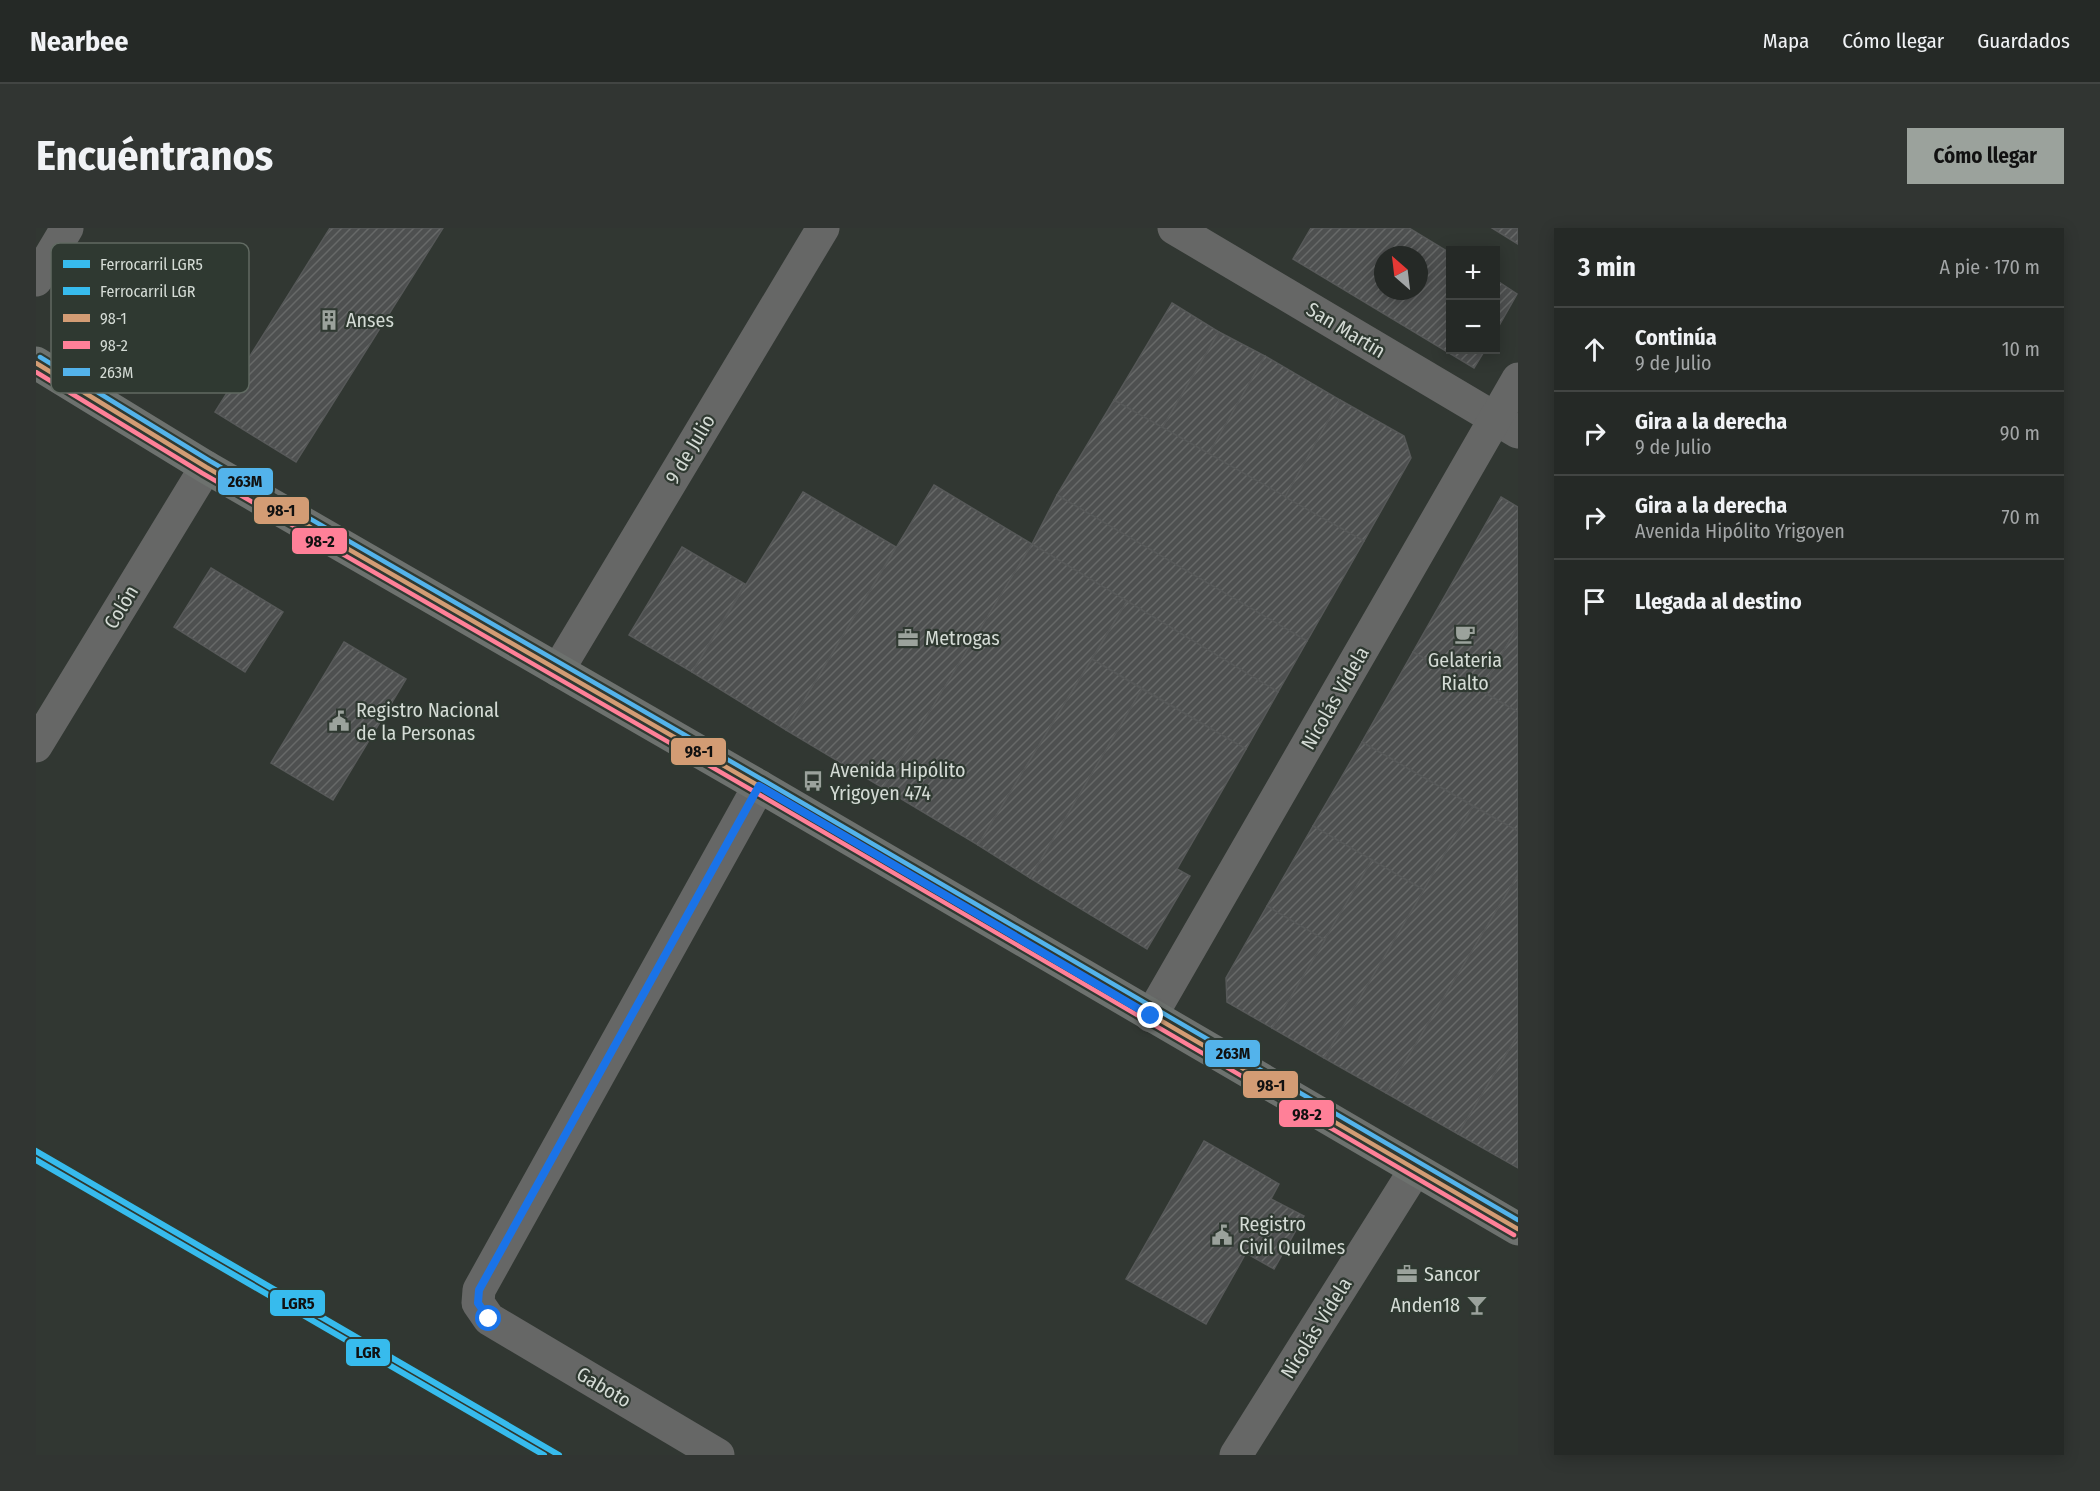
<!DOCTYPE html>
<html lang="es">
<meta charset="utf-8">
<style>
:root{--surface:#252926;--page:#313532;--text:#f1f3f6;--muted:#a3a6a7;--line:#424543;--accent:#9ba29c}
body{margin:0;font-family:"Fira Sans Condensed",sans-serif;background:var(--page);color:var(--text)}
.controls{position:absolute;right:18px;top:18px;display:grid;overflow:hidden;border-radius:0px;box-shadow:0 3px 15px #0003}
.controls button{width:54px;height:54px;display:grid;place-items:center;padding:0;border:0;border-bottom:2px solid var(--line);background:var(--surface);color:var(--text);font:30px sans-serif}
.compass{position:absolute;left:1338px;top:18px;width:54px;height:54px;border-radius:50%;background:var(--surface);box-shadow:0 3px 15px #0003;rotate:332deg}
.stop{position:absolute;width:18px;height:18px;margin:-14px;border:4px solid #1a73e8;border-radius:50%;background:#fff}
.stop.end{background:#1a73e8;border-color:#fff;box-shadow:0 2px 6px #0008}
.list{margin:0;padding:0;list-style:none}
h2{display:flex;justify-content:space-between;align-items:center;height:78px;margin:0;padding:0 24px;font-size:26px}
h2 small{font-size:20px;font-weight:400;color:var(--muted)}
.list li{display:grid;grid-template-columns:39px 1fr auto;gap:18px;align-items:center;box-sizing:border-box;height:84px;padding:0 24px;border-top:2px solid var(--line)}
.list b{display:block;font-size:22px;white-space:nowrap}
.list p{margin:0;font-size:20px;white-space:nowrap;color:var(--muted)}
.list em{font-size:20px;font-style:normal;color:var(--muted)}
.icon{flex:none;width:33px;height:33px;fill:none;stroke:currentColor;stroke-width:2;stroke-linecap:round;stroke-linejoin:round}
.map{position:relative;flex:none;width:1482px;height:1227px;overflow:hidden;border-radius:0px}
header{display:flex;align-items:center;gap:36px;box-sizing:border-box;height:84px;padding:0 30px;background:var(--surface);border-bottom:2px solid var(--line)}
header strong{font-size:28px}
nav{display:flex;gap:33px;margin-inline-start:auto;font-size:21px}
.intro{display:flex;align-items:center;justify-content:space-between;box-sizing:border-box;height:144px;padding:0 36px}
h1{margin:0;font-size:42px}
.button{padding:15px 27px;border-radius:0px;background:var(--accent);color:#111;font-size:21px;font-weight:700}
main{display:flex;gap:36px;padding:0 36px}
aside{flex:1;background:var(--surface);border-radius:0px;box-shadow:0 3px 15px #0003}
.map>svg:first-child{display:block}
.building{fill:url(#building-hatch);stroke:#575959;stroke-width:1.5;fill-rule:evenodd}
.lines{fill:none;stroke-linecap:round;stroke-linejoin:round}
.minor{stroke:#666766;stroke-width:33}
.major{stroke:#6d716e;stroke-width:33}
.bus-1-casing{stroke:#2f3931;stroke-width:9}
.bus-2-casing{stroke:#2f3931;stroke-width:9}
.bus-3-casing{stroke:#2f3931;stroke-width:9}
.bus-1{stroke:#d39c74;stroke-width:4.5}
.bus-2{stroke:#ff8098;stroke-width:4.5}
.bus-3{stroke:#53b3eb;stroke-width:4.5}
.rail-1-casing{stroke:#2f3931;stroke-width:10}
.rail-2-casing{stroke:#2f3931;stroke-width:10}
.rail-1{stroke:#37bbed;stroke-width:6}
.rail-2{stroke:#37bbed;stroke-width:6}
.route{stroke:#1a73e8;stroke-width:8}
.labels{text-anchor:middle;stroke-width:4.5;stroke-linejoin:round;paint-order:stroke}
.poi-label{font-size:20px;fill:#d4dbd5;stroke:#2f3931;text-anchor:start}
.street-label{font-size:20px;fill:#d4dbd5;stroke:#2f3931}
.key{fill:#2f3931;stroke:#616a62;stroke-width:1.5}
.key-label{font-size:16px;fill:#d4dbd5}
.line-badge{stroke:#2f3931;stroke-width:2}
.pale-badge-label{font-size:16px;text-anchor:middle;font-weight:bold;fill:#111}
</style>
<header>
<strong>Nearbee</strong>
<nav><a>Mapa</a><a>Cómo llegar</a><a>Guardados</a></nav>
</header>
<div class="intro"><h1>Encuéntranos</h1><a class="button">Cómo llegar</a></div>
<main>
<div class="map">
<svg width="1482" height="1227" viewBox="0 0 1482 1227">
<defs>
<pattern id="building-hatch" width="6" height="6" patternUnits="userSpaceOnUse" patternTransform="scale(1.5)"><rect width="6" height="6" fill="#4e5050"/><path d="M-1 1l2-2M0 6l6-6M5 7l2-2" fill="none" stroke="#676968"/></pattern>
</defs>
<rect width="100%" height="100%" fill="#313732"/>
<!-- building -->
<g class="building">
<polygon points="294,0 407,0 260,234 179,184"/>
<path d="M1275,0H1373L1414,25V122H1449L1438,140L1257,31ZM1347,27H1383V63H1347Z"/>
<polygon points="1456,0 1482,0 1482,16"/>
<polygon points="1460,52 1481,66 1460,103"/>
<polygon points="1136,75 1183,104 1126,200 1078,172"/>
<polygon points="1183,104 1229,128 1172,227 1126,200"/>
<polygon points="1229,128 1304,172 1249,269 1172,227"/>
<polygon points="1078,172 1328,313 1271,413 1021,267"/>
<polygon points="1304,172 1368,208 1375,230 1328,313 1249,269"/>
<polygon points="898,257 996,316 847,560 750,502"/>
<polygon points="767,264 860,319 750,502 656,444"/>
<polygon points="1021,267 1271,413 1242,464 996,316"/>
<polygon points="1465,269 1482,279 1482,398 1445,462 1377,424"/>
<polygon points="996,316 1091,373 942,617 847,560"/>
<polygon points="646,319 709,356 656,444 593,407"/>
<polygon points="175,340 247,384 209,444 138,399"/>
<polygon points="1091,373 1242,464 1210,521 1056,431"/>
<polygon points="1482,398 1482,484 1445,462"/>
<polygon points="308,414 370,451 297,572 235,535"/>
<polygon points="1377,424 1482,484 1482,603 1326,514"/>
<polygon points="1056,431 1106,461 994,650 942,617"/>
<polygon points="1106,461 1210,521 1141,641 1154,648 1111,721 994,650"/>
<polygon points="1326,514 1437,578 1388,662 1277,598"/>
<polygon points="1437,578 1482,603 1482,647 1350,865 1288,830"/>
<polygon points="1277,598 1336,632 1289,712 1231,678"/>
<polygon points="1336,632 1388,662 1288,830 1236,800"/>
<polygon points="1482,647 1482,807 1422,906 1350,865"/>
<polygon points="1231,678 1289,712 1236,800 1191,774 1190,750"/>
<polygon points="1482,807 1482,940 1422,906"/>
<polygon points="1168,913 1243,956 1235,971 1268,988 1238,1041 1210,1025 1170,1096 1090,1051"/>
</g>
<g class="lines">
<!-- minor -->
<g class="minor">
<polyline points="1138,0 1482,204"/>
<polyline points="0,52 31,0"/>
<polyline points="522,442 787,0"/>
<polyline points="0,518 170,239"/>
<polyline points="1115,788 1482,151"/>
<polyline points="682,1227 453,1091 442,1075 443,1062 723,558"/>
<polyline points="1200,1227 1379,942"/>
</g>
<!-- major -->
<polyline class="major" points="0,135 170,239 723,558 1482,1001"/>
<!-- bus-1 casing -->
<g class="bus-1-casing">
<polyline id="bus-1" points="0,135 170,239 723,558 1482,1001"/>
</g>
<!-- bus-2 casing -->
<g class="bus-2-casing">
<polyline id="bus-2" points="0,144 166,245 719,564 1478,1007"/>
</g>
<!-- bus-3 casing -->
<g class="bus-3-casing">
<polyline id="bus-3" points="4,129 174,233 727,552 1482,992"/>
</g>
<!-- bus-1 -->
<use href="#bus-1" class="bus-1"/>
<!-- bus-2 -->
<use href="#bus-2" class="bus-2"/>
<!-- bus-3 -->
<use href="#bus-3" class="bus-3"/>
<!-- rail-1 casing -->
<g class="rail-1-casing">
<polyline id="rail-1" points="0,923 523,1227"/>
</g>
<!-- rail-2 casing -->
<g class="rail-2-casing">
<polyline id="rail-2" points="0,932 508,1227"/>
</g>
<!-- rail-1 -->
<use href="#rail-1" class="rail-1"/>
<!-- rail-2 -->
<use href="#rail-2" class="rail-2"/>
</g>
<g class="lines">
<!-- route -->
<polyline class="route" points="453,1091 442,1075 443,1062 723,558 1115,788"/>
</g>
<!-- icons -->
<defs>
<g id="building-bare" transform="scale(1.62)"><path d="M-4-6H4V6H1V3H-1V6H-4ZM-2.5-4.3h1.7v1.8h-1.7ZM.8-4.3h1.7v1.8H.8ZM-2.5-1h1.7V.8h-1.7ZM.8-1h1.7V.8H.8Z" fill="#9ba29c" stroke="#2f3931" stroke-width="2.5" paint-order="stroke"/></g>
<g id="cafe-bare" transform="scale(1.62)"><path d="M-5.5-4.5H6V0H3Q3 3.5 0 3.5H-2.5Q-5.5 3.5-5.5 0ZM3-3.2v2h1.7v-2ZM-6 4.5H4V6H-6Z" fill="#9ba29c" stroke="#2f3931" stroke-width="2.5" paint-order="stroke"/></g>
<g id="office-bare" transform="scale(1.62)"><path d="M-6-3h4V-5.5h4V-3h4V5H-6ZM-1-4.5V-3h2v-1.5ZM-6 0V1H6V0Z" fill="#9ba29c" stroke="#2f3931" stroke-width="2.5" paint-order="stroke"/></g>
<g id="civic-bare" transform="scale(1.62)"><path d="M-.6-6.5H3V-4.5H.6V-3L4-1V1h2V6H-6V1h2V-1L-.6-3ZM-1.2 2.5V6h2.4V2.5Z" fill="#9ba29c" stroke="#2f3931" stroke-width="2.5" paint-order="stroke"/></g>
<g id="bus-bare" transform="scale(1.62)"><path d="M-5-6H5V4H4V6H2V4H-2V6H-4V4H-5ZM-3.5-4V0h7V-4ZM-3.5 1.2v1.5H-2V1.2ZM2 1.2v1.5H3.5V1.2Z" fill="#9ba29c" stroke="#2f3931" stroke-width="2.5" paint-order="stroke"/></g>
<g id="bar-bare" transform="scale(1.62)"><path d="M-6-5H6L.8 .8V4.5H3.5V6h-7V4.5H-.8V.8Z" fill="#9ba29c" stroke="#2f3931" stroke-width="2.5" paint-order="stroke"/></g>
</defs>
<g fill-rule="evenodd">
<use href="#building-bare" x="293" y="92"/>
<use href="#cafe-bare" x="1429" y="406"/>
<use href="#office-bare" x="872" y="410"/>
<use href="#civic-bare" x="303" y="493"/>
<use href="#bus-bare" x="777" y="553"/>
<use href="#civic-bare" x="1186" y="1007"/>
<use href="#office-bare" x="1371" y="1046"/>
<use href="#bar-bare" x="1441" y="1077"/>
</g>
<g class="labels">
<!-- poi labels -->
<g class="poi-label">
<text x="310" y="99">Anses</text>
<text x="889" y="417">Metrogas</text>
<text x="1429" y="439" text-anchor="middle">Gelateria<tspan x="1429" dy="23">Rialto</tspan></text>
<text x="320" y="489">Registro Nacional<tspan x="320" dy="23">de la Personas</tspan></text>
<text x="794" y="549">Avenida Hipólito<tspan x="794" dy="23">Yrigoyen 474</tspan></text>
<text x="1203" y="1003">Registro<tspan x="1203" dy="23">Civil Quilmes</tspan></text>
<text x="1388" y="1053">Sancor</text>
<text x="1424" y="1084" text-anchor="end">Anden18</text>
</g>
<!-- street labels -->
<g class="street-label">
<text transform="translate(1310 102) rotate(31)" y="7">San Martín</text>
<text transform="translate(654 221) rotate(-59)" y="7">9 de Julio</text>
<text transform="translate(85 379) rotate(-59)" y="7">Colón</text>
<text transform="translate(1299 470) rotate(-60)" y="7">Nicolás Videla</text>
<text transform="translate(1280 1100) rotate(-58)" y="7">Nicolás Videla</text>
<text transform="translate(568 1159) rotate(31)" y="7">Gaboto</text>
</g>
</g>
<!-- legend -->
<rect x="15" y="15" width="198" height="150" rx="9" class="key"/>
<rect x="27" y="32" width="27" height="8" fill="#37bbed"/>
<rect x="27" y="59" width="27" height="8" fill="#37bbed"/>
<rect x="27" y="86" width="27" height="8" fill="#d39c74"/>
<rect x="27" y="113" width="27" height="8" fill="#ff8098"/>
<rect x="27" y="140" width="27" height="8" fill="#53b3eb"/>
<g class="key-label">
<text x="64" y="42">Ferrocarril LGR5</text>
<text x="64" y="69">Ferrocarril LGR</text>
<text x="64" y="96">98-1</text>
<text x="64" y="123">98-2</text>
<text x="64" y="150">263M</text>
</g>
<g class="line-badge">
<rect x="181" y="239" width="57" height="29" rx="6" fill="#53b3eb"/>
<rect x="217" y="268" width="57" height="29" rx="6" fill="#d39c74"/>
<rect x="255" y="299" width="57" height="28" rx="6" fill="#ff8098"/>
<rect x="634" y="509" width="57" height="29" rx="6" fill="#d39c74"/>
<rect x="1168" y="811" width="57" height="29" rx="6" fill="#53b3eb"/>
<rect x="1206" y="842" width="57" height="29" rx="6" fill="#d39c74"/>
<rect x="1242" y="871" width="57" height="29" rx="6" fill="#ff8098"/>
<rect x="233" y="1061" width="57" height="28" rx="6" fill="#37bbed"/>
<rect x="309" y="1110" width="46" height="29" rx="6" fill="#37bbed"/>
</g>
<g class="pale-badge-label">
<text x="209" y="259">263M</text>
<text x="245" y="288">98-1</text>
<text x="284" y="319">98-2</text>
<text x="663" y="529">98-1</text>
<text x="1197" y="831">263M</text>
<text x="1235" y="863">98-1</text>
<text x="1271" y="892">98-2</text>
<text x="262" y="1081">LGR5</text>
<text x="332" y="1130">LGR</text>
</g>
</svg>
<div class="controls">
<button>+</button>
<button>−</button>
</div>
<svg class="compass" viewBox="-18 -18 36 36"><path d="M0-13l5 13h-10z" fill="#e53935"/><path d="M0 13l5-13h-10z" fill="#a3a6a7"/></svg>
<div class="stop" style="left:453px;top:1091px"></div>
<div class="stop end" style="left:1115px;top:788px"></div>
</div>
<aside>
<h2>3 min<small>A pie · 170 m</small></h2>
<ul class="list">
<li><svg class="icon" aria-label="ahead" viewBox="0 0 24 24"><path d="M12 20V5M6 11l6-6 6 6"/></svg><div><b>Continúa</b><p>9 de Julio</p></div><em>10 m</em></li>
<li><svg class="icon" aria-label="right" viewBox="0 0 24 24"><path d="M7 20v-9h11M14 6l5 5-5 5"/></svg><div><b>Gira a la derecha</b><p>9 de Julio</p></div><em>90 m</em></li>
<li><svg class="icon" aria-label="right" viewBox="0 0 24 24"><path d="M7 20v-9h11M14 6l5 5-5 5"/></svg><div><b>Gira a la derecha</b><p>Avenida Hipólito Yrigoyen</p></div><em>70 m</em></li>
<li><svg class="icon" aria-label="arrive" viewBox="0 0 24 24"><path d="M6 21V4h12l-3 4 3 4H6"/></svg><div><b>Llegada al destino</b></div></li>
</ul>
</aside>
</main>
